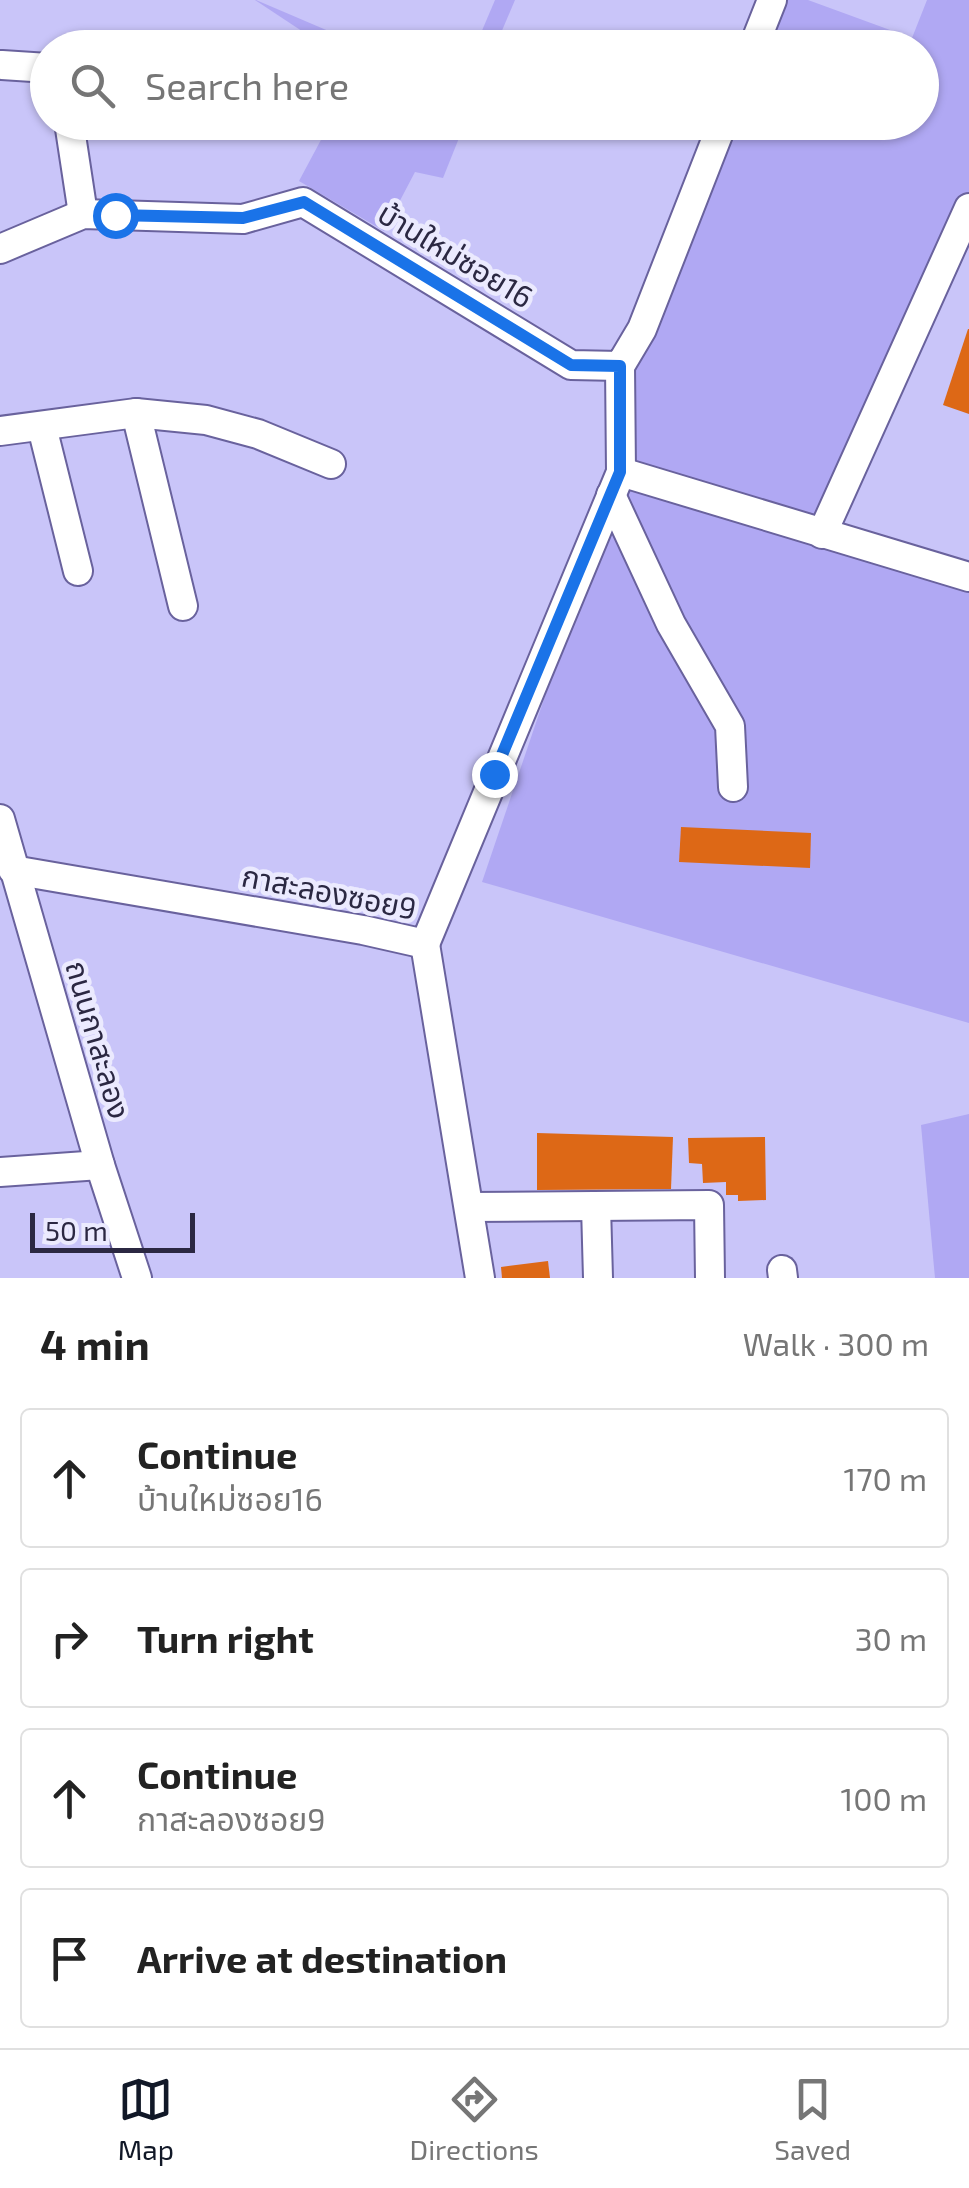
<!DOCTYPE html>
<meta charset="utf-8">
<style>
:root{--surface:#fff;--page:#f6f6f6;--text:#222;--muted:#767676;--line:#e0e0e0;--accent:#111827}
body{margin:0;font-family:"Exo 2","Noto Sans Thai",sans-serif;background:var(--page);color:var(--text)}
.scale{position:absolute;left:30px;bottom:25px;width:165px;box-sizing:border-box;padding-left:10px;border:5px solid #2b2842;border-top:0;font-size:28px;line-height:35px;white-space:nowrap;color:#2b2842;-webkit-text-stroke:8px #ebeafe;paint-order:stroke}
.stop{position:absolute;width:30px;height:30px;margin:-22px;border:8px solid #1a73e8;border-radius:50%;background:#fff}
.stop.end{background:#1a73e8;border-color:#fff;box-shadow:0 2px 10px #0008}
.list{margin:0;padding:0;list-style:none}
h2{display:flex;justify-content:space-between;align-items:center;height:130px;margin:0;padding:0 40px;font-size:42px}
h2 small{font-size:32px;font-weight:400;color:var(--muted)}
.list li{display:grid;grid-template-columns:65px 1fr auto;gap:30px;align-items:center;box-sizing:border-box;height:140px;margin:0 20px 20px;padding:0 20px;border:2px solid var(--line);border-radius:10px}
.list b{display:block;font-size:38px;white-space:nowrap}
.list p{margin:0;font-size:32px;white-space:nowrap;color:var(--muted)}
.list em{font-size:32px;font-style:normal;color:var(--muted)}
.icon{flex:none;width:55px;height:55px;fill:none;stroke:currentColor;stroke-width:2;stroke-linecap:round;stroke-linejoin:round}
.map{position:relative;flex:none;width:969px;height:1278px;overflow:hidden}
.search{position:absolute;background:var(--surface);box-shadow:0 2px 8px #0004;left:30px;right:30px;top:30px;height:110px;display:flex;align-items:center;gap:25px;box-sizing:border-box;padding:0 35px;border-radius:55px;color:var(--muted);font-size:38px}
.sheet{height:770px;background:var(--surface)}
nav{display:flex;justify-content:space-around;align-items:center;box-sizing:border-box;height:140px;border-top:2px solid var(--line);background:var(--surface);font-size:28px;color:var(--muted)}
nav a{display:grid;justify-items:center;gap:5px}
nav .on{color:var(--accent)}
.map>svg:first-child{display:block}
.green{fill:#b0a8f3}
.building{fill:#dd6816}
.lines{fill:none;stroke-linecap:round;stroke-linejoin:round}
.minor-casing{stroke:#69629d;stroke-width:32}
.minor{stroke:#fff;stroke-width:28}
.route{stroke:#1a73e8;stroke-width:12}
.labels{text-anchor:middle;stroke-width:9;stroke-linejoin:round;paint-order:stroke}
.street-label{font-size:30px;fill:#2b2842;stroke:#ebeafe}
</style>
<div class="map">
<svg width="969" height="1278" viewBox="0 0 969 1278">
<rect width="100%" height="100%" fill="#c9c5f9"/>
<!-- green -->
<g class="green">
<polygon points="255,0 256,0 366,47 326,47"/>
<polygon points="495,0 515,0 495,47 475,47"/>
<polygon points="772,0 808,0 912,38 927,0 969,0 969,213 823,531 969,575 969,1023 482,882 621,472 620,366 723,123 922,122 922,48 753,47"/>
<polygon points="330,123 330,122 465,123 443,178 415,172 384,231 299,181"/>
<polygon points="969,1114 969,1278 935,1278 921,1125"/>
</g>
<!-- building -->
<g class="building">
<polygon points="968,329 969,329 969,414 943,405"/>
<polygon points="681,827 811,833 810,868 679,862"/>
<polygon points="537,1133 673,1137 671,1189 537,1190"/>
<polygon points="765,1137 766,1200 738,1201 738,1195 726,1195 726,1182 703,1183 702,1164 689,1163 688,1138"/>
<polygon points="548,1261 550,1278 502,1278 501,1267"/>
</g>
<g class="lines">
<!-- minor casing -->
<g class="minor-casing">
<g id="minor">
<polyline points="753,48 772,0"/>
<polyline points="2,65 48,68"/>
<polyline points="69,122 83,214"/>
<polyline points="0,249 83,214 243,219 303,202 571,365 620,366 642,329 723,122"/>
<polyline points="136,413 183,606"/>
<polyline points="42,427 78,571"/>
<polyline points="0,431 136,413 206,420 258,434 331,464"/>
<polyline points="621,472 969,577"/>
<polyline points="611,495 671,624 730,726 733,787"/>
<polyline points="822,534 969,208"/>
<polyline points="0,819 100,1165 137,1278"/>
<polyline points="13,870 363,930 425,944 621,472 620,366"/>
<polyline points="425,944 480,1278"/>
<polyline points="0,1172 100,1165"/>
<polyline points="596,1206 598,1278"/>
<polyline points="469,1207 709,1205 710,1278"/>
<polyline points="782,1270 783,1278"/>
</g>
</g>
<!-- minor -->
<use href="#minor" class="minor"/>
</g>
<g class="lines">
<!-- route -->
<polyline class="route" points="115,215 243,218 304,202 571,365 620,366 620,472 494,774"/>
</g>
<g class="labels">
<!-- street labels -->
<g class="street-label">
<text transform="translate(455 256) rotate(31)" y="10">บ้านใหม่ซอย16</text>
<text transform="translate(329 893) rotate(11)" y="10">กาสะลองซอย9</text>
<text transform="translate(97 1040) rotate(74)" y="10">ถนนกาสะลอง</text>
</g>
</g>
</svg>
<div class="scale">50 m</div>
<div class="stop" style="left:115px;top:215px"></div>
<div class="stop end" style="left:494px;top:774px"></div>
<div class="search"><svg class="icon" aria-label="search" viewBox="0 0 24 24"><circle cx="10" cy="10" r="6"/><path d="M15 15l6 6"/></svg>Search here</div>
</div>
<section class="sheet">
<h2>4 min<small>Walk · 300 m</small></h2>
<ul class="list">
<li><svg class="icon" aria-label="ahead" viewBox="0 0 24 24"><path d="M12 20V5M6 11l6-6 6 6"/></svg><div><b>Continue</b><p>บ้านใหม่ซอย16</p></div><em>170 m</em></li>
<li><svg class="icon" aria-label="right" viewBox="0 0 24 24"><path d="M7 20v-9h11M14 6l5 5-5 5"/></svg><div><b>Turn right</b></div><em>30 m</em></li>
<li><svg class="icon" aria-label="ahead" viewBox="0 0 24 24"><path d="M12 20V5M6 11l6-6 6 6"/></svg><div><b>Continue</b><p>กาสะลองซอย9</p></div><em>100 m</em></li>
<li><svg class="icon" aria-label="arrive" viewBox="0 0 24 24"><path d="M6 21V4h12l-3 4 3 4H6"/></svg><div><b>Arrive at destination</b></div></li>
</ul>
</section>
<nav>
<a class="on"><svg class="icon" aria-label="map" viewBox="0 0 24 24"><path d="M3 6l6-2 6 2 6-2v14l-6 2-6-2-6 2zM9 4v14M15 6v14"/></svg>Map</a>
<a><svg class="icon" aria-label="directions" viewBox="0 0 24 24"><path d="M12 3l9 9-9 9-9-9zM9 14v-3h6M13 9l2 2-2 2"/></svg>Directions</a>
<a><svg class="icon" aria-label="saved" viewBox="0 0 24 24"><path d="M7 4h10v16l-5-4-5 4z"/></svg>Saved</a>
</nav>
